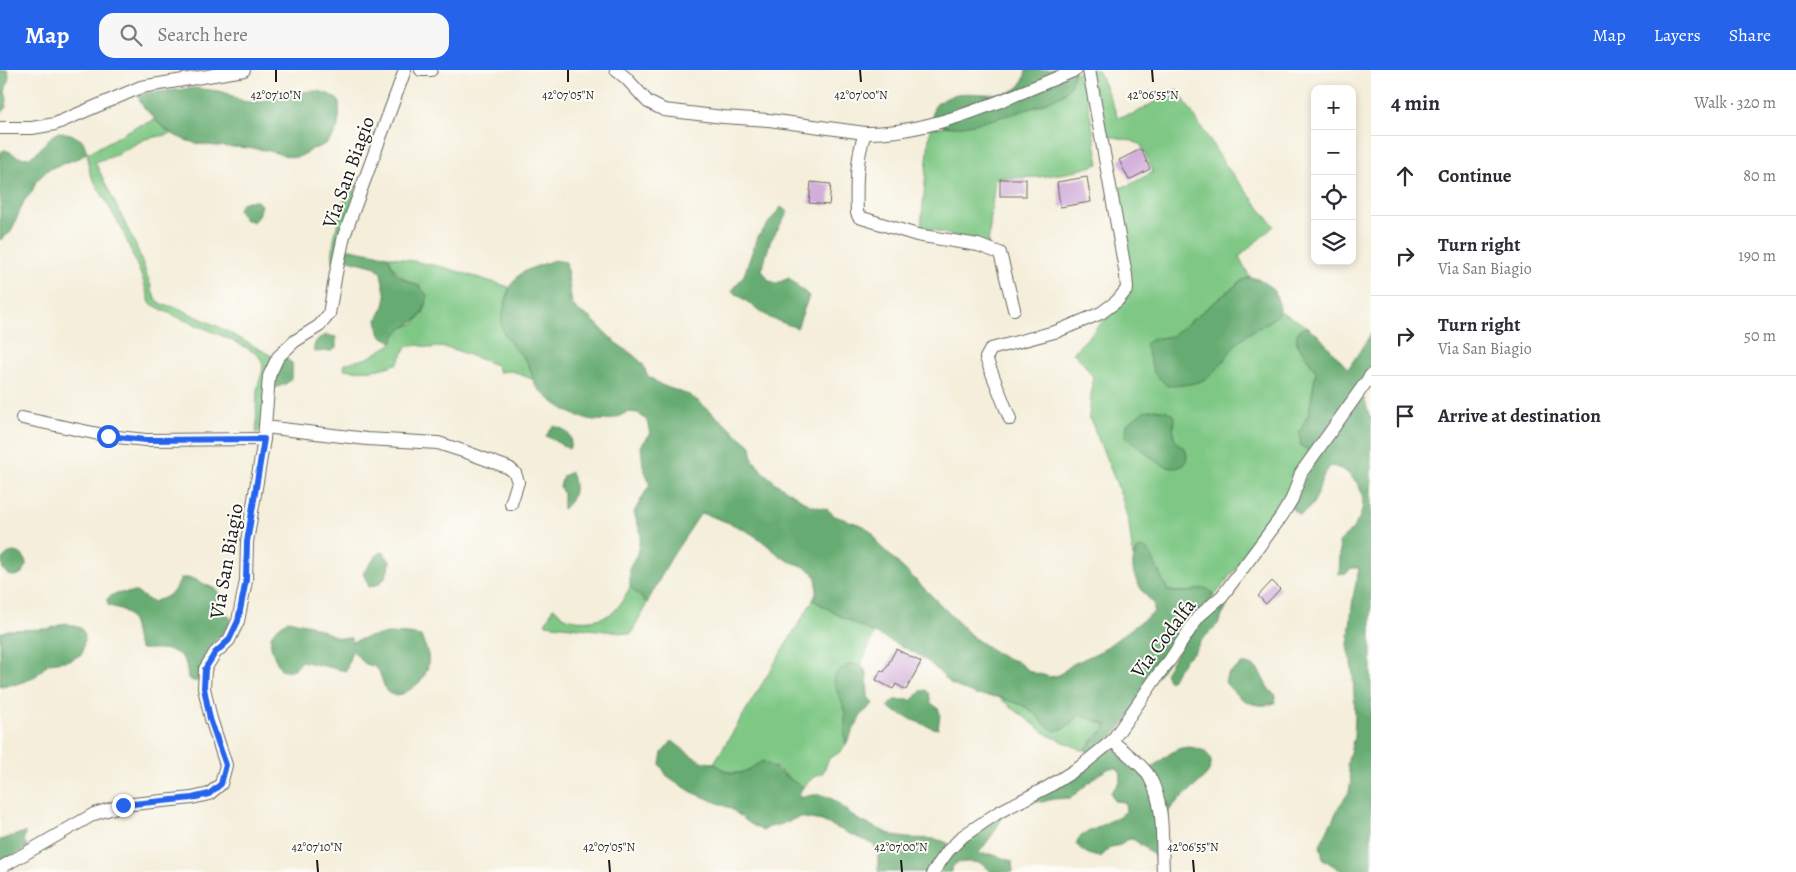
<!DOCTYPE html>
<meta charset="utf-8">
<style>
:root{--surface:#fff;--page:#f7f7f7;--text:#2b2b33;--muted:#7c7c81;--line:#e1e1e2;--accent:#2563eb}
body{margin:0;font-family:Alegreya,serif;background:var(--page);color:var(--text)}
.controls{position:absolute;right:15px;top:15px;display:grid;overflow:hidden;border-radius:10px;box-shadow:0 2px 8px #0003}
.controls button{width:45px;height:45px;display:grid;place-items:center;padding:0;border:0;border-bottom:1px solid var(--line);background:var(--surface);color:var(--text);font:25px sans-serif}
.stop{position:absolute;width:15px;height:15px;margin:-11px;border:4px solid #2563eb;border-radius:50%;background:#fff}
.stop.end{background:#2563eb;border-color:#fff;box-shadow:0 1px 5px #0008}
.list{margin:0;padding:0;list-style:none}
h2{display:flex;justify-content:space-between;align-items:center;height:65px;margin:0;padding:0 20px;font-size:21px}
h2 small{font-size:16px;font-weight:400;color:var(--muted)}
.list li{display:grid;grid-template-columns:32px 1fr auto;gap:15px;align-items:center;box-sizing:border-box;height:80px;padding:0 20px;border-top:1px solid var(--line)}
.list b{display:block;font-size:19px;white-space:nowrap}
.list p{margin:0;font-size:16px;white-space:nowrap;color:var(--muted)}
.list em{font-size:16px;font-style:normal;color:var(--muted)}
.icon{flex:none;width:28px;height:28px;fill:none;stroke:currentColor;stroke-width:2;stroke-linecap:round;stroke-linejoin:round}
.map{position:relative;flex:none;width:1371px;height:802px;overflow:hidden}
header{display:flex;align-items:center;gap:30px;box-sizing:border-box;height:70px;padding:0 25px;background:var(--accent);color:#fff}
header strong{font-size:24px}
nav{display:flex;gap:28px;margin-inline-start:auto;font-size:18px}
.search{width:350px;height:45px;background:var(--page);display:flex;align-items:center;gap:12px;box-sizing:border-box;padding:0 18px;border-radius:15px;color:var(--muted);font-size:19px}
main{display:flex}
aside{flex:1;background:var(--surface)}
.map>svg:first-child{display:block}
.green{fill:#7ec784;stroke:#4d7250}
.forest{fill:#66ac72;stroke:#416447}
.building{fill:#d1afda}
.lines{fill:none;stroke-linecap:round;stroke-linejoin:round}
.minor-casing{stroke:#68665e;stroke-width:14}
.minor{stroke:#fff;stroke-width:12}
.route{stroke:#2563eb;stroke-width:6}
.ticks{fill:none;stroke:#1c1c1c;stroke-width:2}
.labels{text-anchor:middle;stroke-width:4;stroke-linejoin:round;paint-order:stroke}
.street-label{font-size:20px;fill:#1c1c1c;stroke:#fdfcf7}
.ticks-label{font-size:12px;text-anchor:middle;fill:#1c1c1c;stroke:#fdfcf7;stroke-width:4;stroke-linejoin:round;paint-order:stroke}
</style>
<header>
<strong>Map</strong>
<div class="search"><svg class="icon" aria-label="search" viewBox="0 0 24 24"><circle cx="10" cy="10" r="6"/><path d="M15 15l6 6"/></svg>Search here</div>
<nav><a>Map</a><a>Layers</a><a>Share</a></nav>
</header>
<main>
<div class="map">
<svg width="1371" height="802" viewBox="0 0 1371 802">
<rect width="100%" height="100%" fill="#fdfcf7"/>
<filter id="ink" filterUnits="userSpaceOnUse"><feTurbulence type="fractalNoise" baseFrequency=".02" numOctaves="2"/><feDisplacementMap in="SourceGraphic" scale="10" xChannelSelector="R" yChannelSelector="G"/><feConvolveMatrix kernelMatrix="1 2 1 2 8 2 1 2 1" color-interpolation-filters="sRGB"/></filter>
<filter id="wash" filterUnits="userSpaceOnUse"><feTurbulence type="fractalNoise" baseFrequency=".0096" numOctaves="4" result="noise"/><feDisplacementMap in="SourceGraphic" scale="20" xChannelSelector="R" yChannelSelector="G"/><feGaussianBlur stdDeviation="1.12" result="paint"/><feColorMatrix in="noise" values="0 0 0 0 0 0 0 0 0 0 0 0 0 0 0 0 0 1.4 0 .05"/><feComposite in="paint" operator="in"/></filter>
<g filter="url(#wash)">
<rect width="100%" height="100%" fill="#f4eeda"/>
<!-- green -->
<g class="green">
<polygon points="1082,0 1099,94 1072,102 1039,107 995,108 988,175 921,157 930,58 971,54 1039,36 1065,23 1074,3"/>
<path d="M1090,0H1098L1118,47L1134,44L1177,19L1226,96L1274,156L1239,187L1250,207L1241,211L1172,266L1153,269L1208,308C1220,294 1230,277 1245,266C1256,257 1273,254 1280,241L1310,258L1305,257L1296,272L1316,301L1309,343L1312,382L1303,393L1271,454L1212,529L1202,518L1189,522L1168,521L1149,481L1138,479L1133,487L1129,454L1121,425L1089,346L1093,307L1081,290L1073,283L1130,223L1113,120L1129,115L1153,102L1141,75L1130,70L1103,65Z"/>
<path d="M155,50L171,64L145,69L111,87L95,92L137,178L156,230L163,235L176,237L219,257L272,286L267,303L262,358L256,364C258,350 255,336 257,321C258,310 267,299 260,288C256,282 246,278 241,275C211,259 178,250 150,233L143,210L122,159L90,104L87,82L92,81L135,57Z"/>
<path d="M351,113H355L357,116L334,193C328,180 344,127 351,113Z"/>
<path d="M388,186L443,197L509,217L504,238L512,276L528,293L534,310L512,301L499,302L496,295L453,279L438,277L431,278L418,275L406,277L398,293C380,301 363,302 344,299V294L368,288L391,274L394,266L402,258L413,254L422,245L427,233L420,216C401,208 396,205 388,186Z"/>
<path d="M630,517L647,533L631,564L545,554L553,538L557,540C567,555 598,552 612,543C620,537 625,526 630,517Z"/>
<path d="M813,530L840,546L874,563L861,595L851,594L835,614C840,623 844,634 846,645C847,655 844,664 846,674C843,680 836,686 830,687L822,704L816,705L803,717L796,714L777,698L757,694C742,707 729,705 714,693Z"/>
<polygon points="998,627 1022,635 1035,643 1043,653 1055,661 1064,658 1079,646 1086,647 1108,656 1096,666 1085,680 1082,680 1048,665"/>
</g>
<!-- forest -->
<g class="forest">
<polygon points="0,0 8,0 9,7 5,22 7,28 6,38 0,45"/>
<path d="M1026,0H1074C1073,8 1072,15 1066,21C1055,34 972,57 953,57C944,57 940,54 933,48C932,39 934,34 943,30C947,28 952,25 957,24C981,20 1022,36 1026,0Z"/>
<path d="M195,18C206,20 219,20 229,24C235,27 240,31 247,32C276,34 314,7 339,31C340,47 340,67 323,75C320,77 316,78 312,79C306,83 299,89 292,87C280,85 270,80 258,79C217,74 182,82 152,46C145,39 139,34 138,24Z"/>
<path d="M59,62L71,64L83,71L87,82L81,87L49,99L36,111L32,122L24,131L11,162L0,170V83L4,80C11,81 13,85 19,87C35,92 42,74 52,66C54,64 57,63 59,62Z"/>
<polygon points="247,131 257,131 261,135 258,146 253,152 244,149 238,139 242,133"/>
<polygon points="781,137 788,142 770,172 762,200 769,211 777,213 789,208 809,226 797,258 770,248 732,221 744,205 757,168"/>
<path d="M345,178L388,186C391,194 394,203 400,207C413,215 417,212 427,225C424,260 401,248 392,272L383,267L379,263L377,249L384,236L386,227L381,203L376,197L345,189Z"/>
<path d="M554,190L566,192L572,234L580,242L592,249L616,273L632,284L643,294L647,305L661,315L689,325L698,331L751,376L753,390L762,401L777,414L810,435L827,439L835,446L864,456L873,464L878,474L925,519L974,568L1003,587L1016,591L1031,602L1051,607L1059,605L1073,594L1101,581L1154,542V534C1139,519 1125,499 1138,479L1144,478L1149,481L1168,521C1175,522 1182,523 1189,522C1198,521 1208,513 1213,525L1212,529L1120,659L1092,684L1085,680L1108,655L1086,647L1079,646L1064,658L1055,661L1043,653L1035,643L1022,635L998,627L975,625L951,614L930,593L917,584L840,546L813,530C818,523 818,511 814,504C807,495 792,494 783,488C773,481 765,472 755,466C740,456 719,449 701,443L671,488L647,533L630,517V496L637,484L641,465L634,442L650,414L643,396L641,376L650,364L647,351L638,343L627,342C600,360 569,346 547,327C544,323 538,320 536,316C532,310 532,301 528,294C522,281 506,273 502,258C500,252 503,241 505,235C513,199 524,202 554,190Z"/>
<path d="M1250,207C1269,211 1278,222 1280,241C1273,253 1256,257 1245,266C1230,277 1222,297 1209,307C1200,314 1178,316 1167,316L1154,303L1145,274L1153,269L1172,266L1241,211Z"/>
<path d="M1306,257L1317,264L1348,299L1371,264V298L1355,323L1312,382L1301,376L1299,363L1309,343L1316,301C1309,289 1283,264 1306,257Z"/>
<path d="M327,265L336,267V278L331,281L314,282C313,272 318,267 327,265Z"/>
<path d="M285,288L292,293C294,313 288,314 270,319L272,304Z"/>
<path d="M1362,325C1368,334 1366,340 1371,348V802H1343L1323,789L1320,775L1340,735L1349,722L1351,710L1347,694L1354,667L1355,645L1353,605L1348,575L1353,527L1359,498H1351L1346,504H1339L1340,484L1339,472C1358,457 1371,435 1357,413C1348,403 1345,399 1331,396C1313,413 1325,432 1299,445L1291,438L1315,387Z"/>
<path d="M1154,339L1167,341L1174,345C1174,357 1170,373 1185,378L1187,386L1185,394C1163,409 1144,376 1126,368L1127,354L1144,341Z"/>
<path d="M553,356C565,358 575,365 569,379L546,366Z"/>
<path d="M571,402C576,416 576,429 563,439V424L560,416L563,406Z"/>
<path d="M381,482L385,483L386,486L390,491C388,504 384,515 369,517L363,503L378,484Z"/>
<circle cx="14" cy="494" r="12"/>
<path d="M181,508H192L217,520L219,525L221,539L231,548C228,561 218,566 210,577C202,587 201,598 200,611H193L188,608C187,603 187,596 185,592C176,575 155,580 140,579C133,566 137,550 124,541C119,537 113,538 108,535L107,529C114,521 126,523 136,522L152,532C169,527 174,524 181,508Z"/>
<polygon points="1225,527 1227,536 1218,554 1201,571 1194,582 1185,589 1172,609 1168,611 1165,603 1185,569"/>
<path d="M288,550L310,555L339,568H351L352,572C373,564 400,561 421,566C423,572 427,579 428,585C431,607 414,620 396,626L386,621L379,601L375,597L365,594L352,580L346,601L301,591L294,600L283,601C276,594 267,573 272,564C275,559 283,554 288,550Z"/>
<polygon points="65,553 81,558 85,565 82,584 71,590 49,593 34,608 17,614 0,616 0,563 8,560 48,559"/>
<path d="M851,594L861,595L867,603L868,627L874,633L862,644L846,674C843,661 847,649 843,635C841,627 831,614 835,605C838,600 847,596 851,594Z"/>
<path d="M1242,594C1265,593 1260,616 1276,625L1275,633C1253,640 1238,629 1225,612L1227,605Z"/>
<path d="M926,620L929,623L931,633L938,638L940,644L938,659C932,659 893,642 888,637L894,630H912L921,621Z"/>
<path d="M672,671C682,678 693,689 705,692C708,693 711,692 713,693C717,694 719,698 723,700C738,709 750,699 762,691C777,698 788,710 803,717L799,724L801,728C811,724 824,723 834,730C843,735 848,744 857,749C869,755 881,760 893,765C911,772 933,764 949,774L928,802H878V784L874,775L822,751L799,747L777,756L769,757L763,761L749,753L730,738L692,722L667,706L660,694L662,683Z"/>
<path d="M1112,672L1148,700C1165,690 1176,671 1199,679C1204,680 1208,684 1210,688C1219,706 1174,728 1168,743C1163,754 1160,780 1157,793L1153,784L1133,769L1126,770L1121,775L1111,777L1101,787C1090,786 1083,782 1076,774L1081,765L1099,757L1126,742L1125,732L1114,731L1111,722L1120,712L1121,703L1117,698H1110L1099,704L1071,728L1053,729L1042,732L1027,730Z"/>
<path d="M1005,743L993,764L978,784H991L1012,791L1013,802H991C981,789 970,792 956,793L951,799V802H937L956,776Z"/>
<polygon points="25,762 24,771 28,777 0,793 0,770"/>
</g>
<g id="blocks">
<!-- building -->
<g class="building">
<polygon points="1141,79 1150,99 1129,110 1119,90"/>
<polygon points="1087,107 1091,132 1060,137 1057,112"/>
<rect x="1000" y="109" width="26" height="17"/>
<polygon points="811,112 831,114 829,135 809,133"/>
<polygon points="1272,511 1280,519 1266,534 1258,526"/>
<polygon points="896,579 921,592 906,620 896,614 893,619 876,610 881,600 884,602"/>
</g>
</g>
</g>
<g filter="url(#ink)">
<use href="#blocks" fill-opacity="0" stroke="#68665e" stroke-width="1"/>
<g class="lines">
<!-- minor casing -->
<g class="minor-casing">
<g id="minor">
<polyline points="421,0 431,0"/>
<path d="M616,0L626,8L648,32L664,40L723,47L769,50L865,63C936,64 1010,26 1076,0"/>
<polyline points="0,58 32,58 55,54 141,17 244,0"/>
<path d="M865,63C856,88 856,117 857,143L859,147L917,165L978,175L1000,183L1014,239"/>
<polyline points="22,348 108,366 146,370 264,369"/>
<polyline points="1010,349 986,288 991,279 1058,261 1101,243 1117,231 1127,219 1126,205 1089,0"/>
<polyline points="265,357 367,369 438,373 466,382 509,398 515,403 518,412 511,434"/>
<path d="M1112,671C1121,679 1144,696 1149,706C1166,737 1161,769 1163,802"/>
<polyline points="0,798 94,744 123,735 192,728 209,724 221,714 226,695 211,649 204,618 205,599 215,583 229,570 238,551 246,511 247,472 264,369 269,306 278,287 295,271 319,256 329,244 336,203 344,166 405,0"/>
<polyline points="933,802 948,781 963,766 999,742 1048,717 1080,697 1112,671 1160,602 1170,590 1198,547 1222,526 1281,447 1292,429 1301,403 1371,305"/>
</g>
</g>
<!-- minor -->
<use href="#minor" class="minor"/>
</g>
</g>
<g class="lines" filter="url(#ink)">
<!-- route -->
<polyline class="route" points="108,366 146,370 264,369 247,472 246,510 238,551 229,570 215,583 205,599 204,618 210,649 226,695 221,714 209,724 192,728 123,735"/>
</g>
<!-- ticks -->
<path class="ticks" d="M276,0V12M568,0V12M860,0L861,12M1152,0L1153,12M317,790L318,802M609,790L610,802M901,790L902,802M1193,790L1194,802"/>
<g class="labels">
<!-- street labels -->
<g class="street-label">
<text transform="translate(348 102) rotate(-70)" y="7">Via San Biagio</text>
<text transform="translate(226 491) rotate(-80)" y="7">Via San Biagio</text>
<text transform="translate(1163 568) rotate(-53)" y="7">Via Codalfa</text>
</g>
</g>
<g class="ticks-label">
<text x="276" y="29">42°07'10"N</text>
<text x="568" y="29">42°07'05"N</text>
<text x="861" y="29">42°07'00"N</text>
<text x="1153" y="29">42°06'55"N</text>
<text x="317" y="781">42°07'10"N</text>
<text x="609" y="781">42°07'05"N</text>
<text x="901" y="781">42°07'00"N</text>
<text x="1193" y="781">42°06'55"N</text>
</g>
</svg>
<div class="controls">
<button>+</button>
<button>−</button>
<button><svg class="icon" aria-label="locate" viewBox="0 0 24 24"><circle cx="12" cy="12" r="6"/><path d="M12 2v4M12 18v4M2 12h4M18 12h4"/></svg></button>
<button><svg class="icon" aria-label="layers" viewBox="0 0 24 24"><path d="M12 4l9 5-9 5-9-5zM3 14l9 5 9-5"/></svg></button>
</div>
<div class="stop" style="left:108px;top:366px"></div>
<div class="stop end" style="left:123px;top:735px"></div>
</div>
<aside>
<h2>4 min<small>Walk · 320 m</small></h2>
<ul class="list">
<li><svg class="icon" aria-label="ahead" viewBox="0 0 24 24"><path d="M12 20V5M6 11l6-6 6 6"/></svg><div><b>Continue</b></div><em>80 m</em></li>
<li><svg class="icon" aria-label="right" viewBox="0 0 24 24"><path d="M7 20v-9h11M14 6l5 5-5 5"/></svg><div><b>Turn right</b><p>Via San Biagio</p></div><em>190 m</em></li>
<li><svg class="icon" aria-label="right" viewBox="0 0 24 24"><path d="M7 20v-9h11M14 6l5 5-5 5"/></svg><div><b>Turn right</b><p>Via San Biagio</p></div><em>50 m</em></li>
<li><svg class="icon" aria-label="arrive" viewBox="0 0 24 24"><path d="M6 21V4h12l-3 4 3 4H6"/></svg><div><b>Arrive at destination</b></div></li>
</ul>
</aside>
</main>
